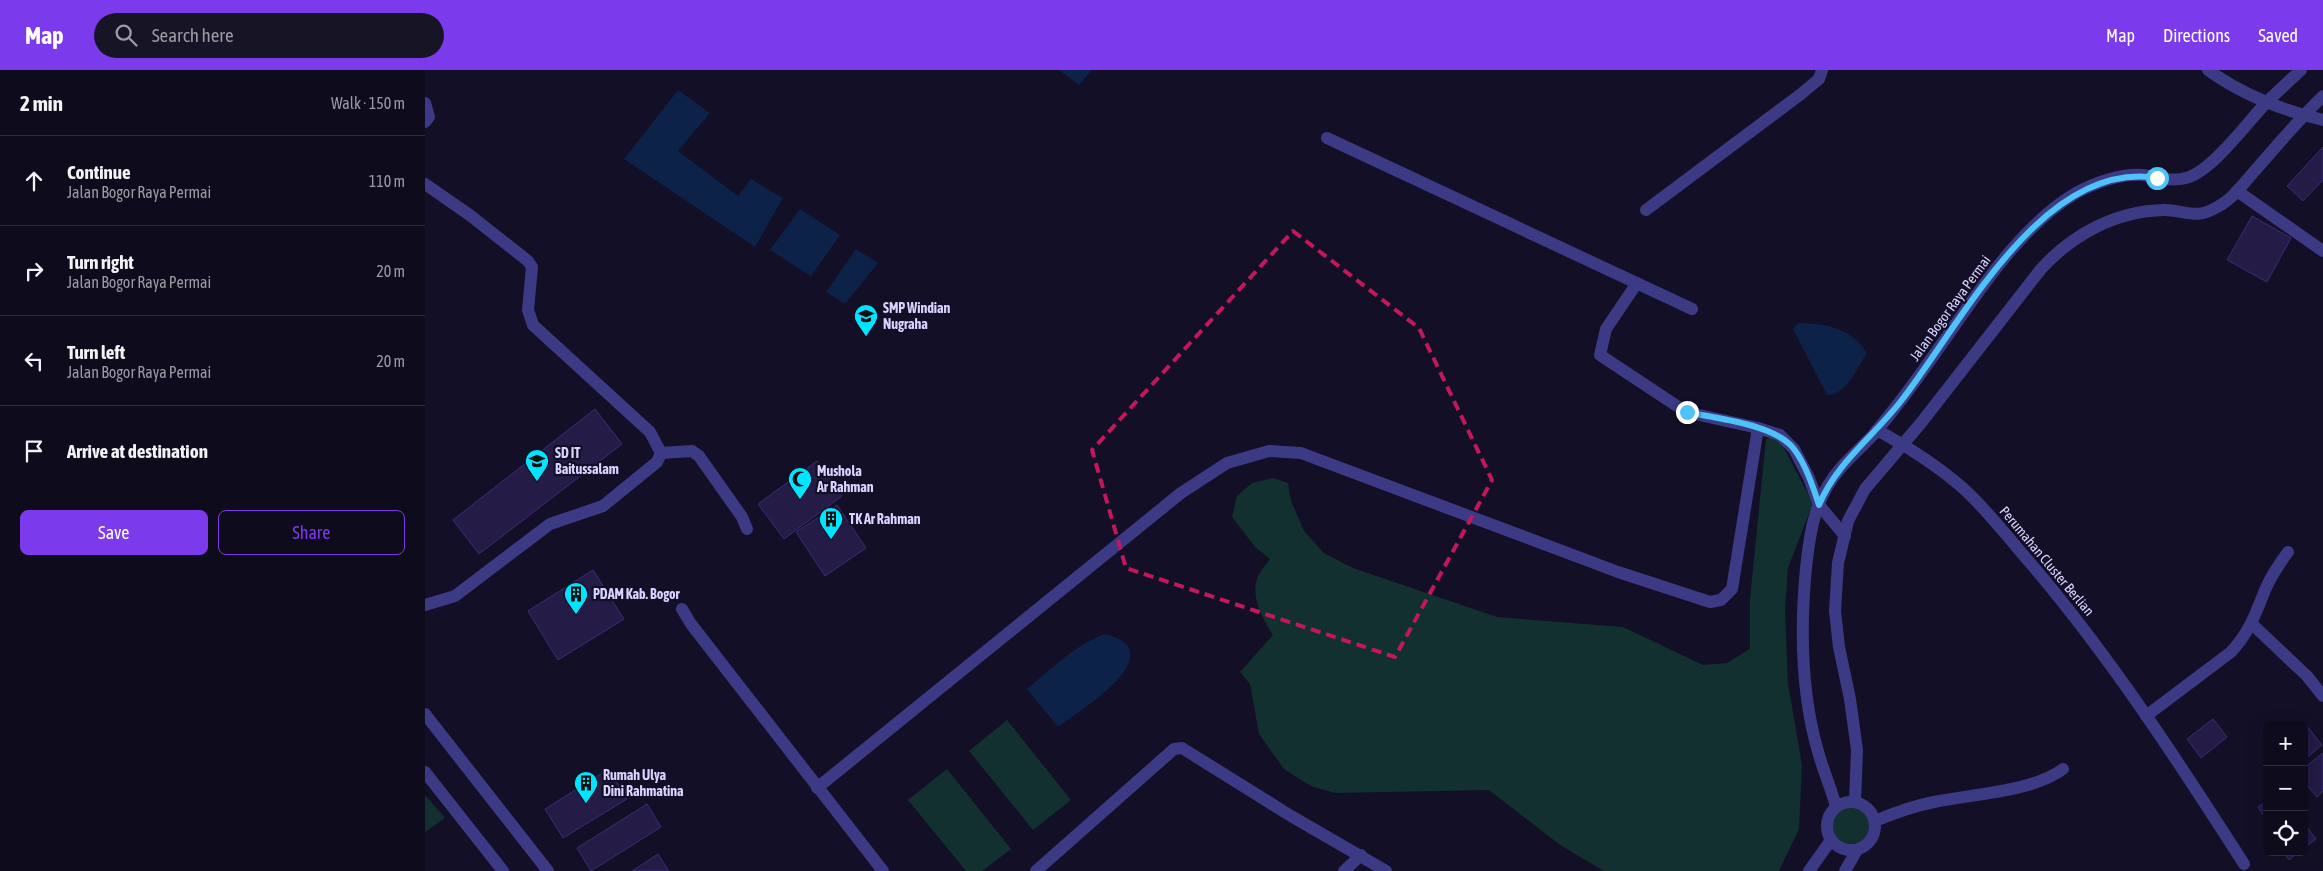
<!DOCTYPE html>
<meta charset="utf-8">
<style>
:root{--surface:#0e0b1c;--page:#171425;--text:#f1f3f6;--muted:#9b9ba3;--line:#2e2b3b;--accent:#7c3aed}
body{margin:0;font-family:"Asap Condensed",sans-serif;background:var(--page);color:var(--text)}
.controls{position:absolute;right:15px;bottom:15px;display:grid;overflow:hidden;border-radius:8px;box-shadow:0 5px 20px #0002}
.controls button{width:45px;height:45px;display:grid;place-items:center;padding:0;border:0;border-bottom:1px solid var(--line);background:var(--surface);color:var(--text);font:25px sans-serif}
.stop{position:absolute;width:15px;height:15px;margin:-11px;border:4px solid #4fc3f7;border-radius:50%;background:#fff}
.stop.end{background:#4fc3f7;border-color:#fff;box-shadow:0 1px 5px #0008}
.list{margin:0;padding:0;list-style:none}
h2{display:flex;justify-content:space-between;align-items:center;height:65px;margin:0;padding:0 20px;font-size:21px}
h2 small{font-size:16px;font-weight:400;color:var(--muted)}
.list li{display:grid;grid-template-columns:32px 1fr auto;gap:15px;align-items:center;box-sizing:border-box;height:90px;padding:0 20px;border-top:1px solid var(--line)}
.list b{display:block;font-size:19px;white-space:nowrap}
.list p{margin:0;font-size:16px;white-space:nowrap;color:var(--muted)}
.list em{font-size:16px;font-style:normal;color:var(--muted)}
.actions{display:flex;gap:10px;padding:15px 20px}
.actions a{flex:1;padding:11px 0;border:1px solid var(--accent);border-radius:8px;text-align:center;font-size:18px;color:var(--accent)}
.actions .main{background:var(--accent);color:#fff}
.icon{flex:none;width:28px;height:28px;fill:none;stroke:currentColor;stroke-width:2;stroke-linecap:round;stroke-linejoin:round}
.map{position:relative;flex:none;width:1898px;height:801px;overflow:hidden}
header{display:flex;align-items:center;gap:30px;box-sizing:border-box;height:70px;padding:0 25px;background:var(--accent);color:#fff}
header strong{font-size:24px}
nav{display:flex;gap:28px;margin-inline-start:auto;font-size:18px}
.search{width:350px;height:45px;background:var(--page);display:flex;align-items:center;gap:12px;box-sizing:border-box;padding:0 18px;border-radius:28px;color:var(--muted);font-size:19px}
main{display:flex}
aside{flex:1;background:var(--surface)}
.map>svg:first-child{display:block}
.green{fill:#12302f}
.water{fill:#0c2248}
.building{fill:#241b47;stroke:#3b2d73}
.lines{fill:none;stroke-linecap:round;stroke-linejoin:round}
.minor{stroke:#3d3a85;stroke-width:12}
.route{stroke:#4fc3f7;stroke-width:6}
.marked{fill:none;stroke:#c2185b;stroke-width:4;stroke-dasharray:10 6;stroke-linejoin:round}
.labels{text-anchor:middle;stroke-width:4.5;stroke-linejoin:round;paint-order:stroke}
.poi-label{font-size:14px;font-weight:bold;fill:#d9d4ff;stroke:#130f26;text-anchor:start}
.street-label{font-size:14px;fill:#d9d4ff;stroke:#130f26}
</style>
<header>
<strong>Map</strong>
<div class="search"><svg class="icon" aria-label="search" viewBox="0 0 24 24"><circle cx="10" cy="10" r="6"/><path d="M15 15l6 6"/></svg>Search here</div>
<nav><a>Map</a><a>Directions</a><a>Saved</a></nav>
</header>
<main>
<aside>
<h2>2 min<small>Walk · 150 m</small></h2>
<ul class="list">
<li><svg class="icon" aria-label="ahead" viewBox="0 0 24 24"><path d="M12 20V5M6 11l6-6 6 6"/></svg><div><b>Continue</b><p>Jalan Bogor Raya Permai</p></div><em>110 m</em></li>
<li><svg class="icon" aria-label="right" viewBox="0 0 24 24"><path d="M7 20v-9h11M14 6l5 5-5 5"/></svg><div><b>Turn right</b><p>Jalan Bogor Raya Permai</p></div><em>20 m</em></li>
<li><svg class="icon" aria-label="left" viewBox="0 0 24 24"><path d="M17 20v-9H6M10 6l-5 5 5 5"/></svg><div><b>Turn left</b><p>Jalan Bogor Raya Permai</p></div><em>20 m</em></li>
<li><svg class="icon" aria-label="arrive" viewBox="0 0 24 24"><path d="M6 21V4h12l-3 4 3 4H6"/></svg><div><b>Arrive at destination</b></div></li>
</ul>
<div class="actions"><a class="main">Save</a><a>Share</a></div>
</aside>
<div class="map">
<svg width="1898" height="801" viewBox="0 0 1898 801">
<rect width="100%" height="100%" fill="#130f26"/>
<!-- green -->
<g class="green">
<path d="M1352,365L1388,433L1363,498L1360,539L1363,613L1377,695L1374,759L1354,801H1179L1135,775L1064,720L910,723L886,716L859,699L834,664L825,614L815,602L848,565C838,549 826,529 832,509C834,502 841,495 845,489L831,478L807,447L812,426L827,413L848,408L863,413L866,431L879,461L899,483L928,498L1072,547L1198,557L1278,595L1302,593L1325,579V529L1341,369Z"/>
<polygon points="582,650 646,730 608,760 544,681"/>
<polygon points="522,699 586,779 557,801 541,801 483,730"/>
<polygon points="0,725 20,748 0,762"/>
<circle cx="1426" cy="755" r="19"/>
</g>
<!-- water -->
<g class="water">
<polygon points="634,0 667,0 654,15"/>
<polygon points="253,20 285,43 253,81 313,126 326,109 358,128 330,177 199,89"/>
<polygon points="375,139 415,165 386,206 345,180"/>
<polygon points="431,179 453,193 420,234 401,222"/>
<path d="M1373,253C1400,253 1427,258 1442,283C1433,297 1421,326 1402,325L1368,259Z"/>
<path d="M680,564C751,582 654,641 633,657L602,619C626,599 650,575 680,564Z"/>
</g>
<!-- building -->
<g class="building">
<polygon points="1898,77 1898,110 1878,131 1862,116"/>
<polygon points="1827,146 1866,168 1842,212 1802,190"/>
<polygon points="170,339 197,374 54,484 28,450"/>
<polygon points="392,391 417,426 359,469 333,434"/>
<polygon points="412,435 441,478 400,506 371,462"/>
<polygon points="168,500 199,549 133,590 103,541"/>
<polygon points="1788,649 1802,667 1776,688 1762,669"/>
<polygon points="1881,655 1897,675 1879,690 1879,657"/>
<polygon points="1898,683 1898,721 1892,727 1879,712 1879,698"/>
<polygon points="184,699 202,729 138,768 120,739"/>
<polygon points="1842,731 1842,751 1833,737"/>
<polygon points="222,734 236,757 166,801 152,778"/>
<polygon points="1879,753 1891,769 1879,778"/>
<polygon points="1858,782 1874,782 1864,790"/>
<polygon points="233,784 244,801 207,801"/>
</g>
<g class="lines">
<!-- minor -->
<g class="minor">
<path d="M1783,0C1818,25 1856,40 1898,50"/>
<polyline points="0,33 4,47 0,52"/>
<polyline points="902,68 1267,239"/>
<polyline points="0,114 46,146 103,191 107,197 103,240 108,255 225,362 236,383 232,392 178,436 125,454 30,526 0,535"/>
<polyline points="1812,121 1898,181"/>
<polyline points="1221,140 1376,24 1394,9 1397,0"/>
<polyline points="1212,213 1181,259 1175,285 1261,342 1333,358 1355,365 1369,379 1384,408 1394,435 1420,466"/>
<path d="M1452,360C1483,377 1513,396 1539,419C1564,442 1585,470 1607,495C1686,588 1753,691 1819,794"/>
<polyline points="236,383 267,381 274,386 317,447 322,459"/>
<polyline points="257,539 266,554 458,801"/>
<polyline points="1827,554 1882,606 1898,626"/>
<polyline points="0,644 123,801"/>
<path d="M1721,646L1806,582C1824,563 1831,543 1840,520C1846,506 1854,494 1863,482"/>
<polyline points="0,702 78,801"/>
<polyline points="392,718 756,423 802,393 844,381 876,383 1193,502 1285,532 1296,530 1307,519 1333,358"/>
<circle cx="1426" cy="756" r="24"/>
<path d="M1430,732L1432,680L1425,629L1414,577L1410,541L1413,493L1423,451L1440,419L1496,353L1616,199C1648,164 1691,141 1739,140C1761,140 1770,151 1794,136C1810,127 1822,109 1834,96C1855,72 1875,48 1898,26"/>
<path d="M1411,736C1406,719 1399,702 1394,685C1376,625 1375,560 1381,498C1384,470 1388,441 1402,417C1414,396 1432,382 1448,365C1471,338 1491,311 1511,282C1550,228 1592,158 1651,123C1669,113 1697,103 1717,105C1733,107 1746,112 1761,108C1786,102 1822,53 1840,34C1852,22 1864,11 1876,0"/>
<path d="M1450,751C1469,743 1488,736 1509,732C1547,724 1607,722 1638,699"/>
<polyline points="611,801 749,679 757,678 866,746 961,801"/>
<polyline points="919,801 936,785"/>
<polyline points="1384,801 1406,770"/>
<polyline points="1420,801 1432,780"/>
</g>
</g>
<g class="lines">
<!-- route -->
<path class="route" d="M1262,342C1292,349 1350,354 1369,379C1381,395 1388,417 1394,435C1411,393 1449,366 1476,331C1535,256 1617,89 1732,108"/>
</g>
<!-- marked area -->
<path class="marked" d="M868,161L994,258L1067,410L970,587L701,498L667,380Z"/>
<!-- icons -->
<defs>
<g id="school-pin" transform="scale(1.25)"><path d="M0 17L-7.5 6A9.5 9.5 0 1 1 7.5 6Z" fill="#00e5ff" stroke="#130f26"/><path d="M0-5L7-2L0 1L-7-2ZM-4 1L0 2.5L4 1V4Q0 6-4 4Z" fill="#111"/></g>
<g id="mosque-pin" transform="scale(1.25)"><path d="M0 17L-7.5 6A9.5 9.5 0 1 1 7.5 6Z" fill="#00e5ff" stroke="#130f26"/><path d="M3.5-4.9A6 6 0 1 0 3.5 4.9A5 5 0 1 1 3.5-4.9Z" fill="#111"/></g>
<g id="building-pin" transform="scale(1.25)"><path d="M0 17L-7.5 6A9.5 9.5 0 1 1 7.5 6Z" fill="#00e5ff" stroke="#130f26"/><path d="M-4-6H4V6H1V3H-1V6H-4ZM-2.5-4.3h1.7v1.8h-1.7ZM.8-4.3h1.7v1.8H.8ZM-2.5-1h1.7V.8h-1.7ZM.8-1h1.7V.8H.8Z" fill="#111"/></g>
</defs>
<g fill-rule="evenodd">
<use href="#school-pin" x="441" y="246"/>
<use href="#school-pin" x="112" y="391"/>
<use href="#mosque-pin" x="375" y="409"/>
<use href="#building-pin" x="406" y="449"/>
<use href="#building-pin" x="151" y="524"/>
<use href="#building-pin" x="161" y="713"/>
</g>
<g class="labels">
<!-- poi labels -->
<g class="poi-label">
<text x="458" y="243">SMP Windian<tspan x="458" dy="16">Nugraha</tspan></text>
<text x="130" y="388">SD IT<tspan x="130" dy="16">Baitussalam</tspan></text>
<text x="392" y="406">Mushola<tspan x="392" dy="16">Ar Rahman</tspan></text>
<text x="424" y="454">TK Ar Rahman</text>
<text x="168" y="529">PDAM Kab. Bogor</text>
<text x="178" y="710">Rumah Ulya<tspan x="178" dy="16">Dini Rahmatina</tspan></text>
</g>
<!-- street labels -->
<g class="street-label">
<text transform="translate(1525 238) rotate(-54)" y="5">Jalan Bogor Raya Permai</text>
<text transform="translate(1622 491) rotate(50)" y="5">Perumahan Cluster Berlian</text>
</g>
</g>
</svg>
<div class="controls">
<button>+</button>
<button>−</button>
<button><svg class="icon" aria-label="locate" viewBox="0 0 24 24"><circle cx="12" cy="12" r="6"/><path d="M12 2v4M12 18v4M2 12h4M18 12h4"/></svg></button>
</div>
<div class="stop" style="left:1732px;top:108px"></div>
<div class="stop end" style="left:1262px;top:342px"></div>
</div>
</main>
